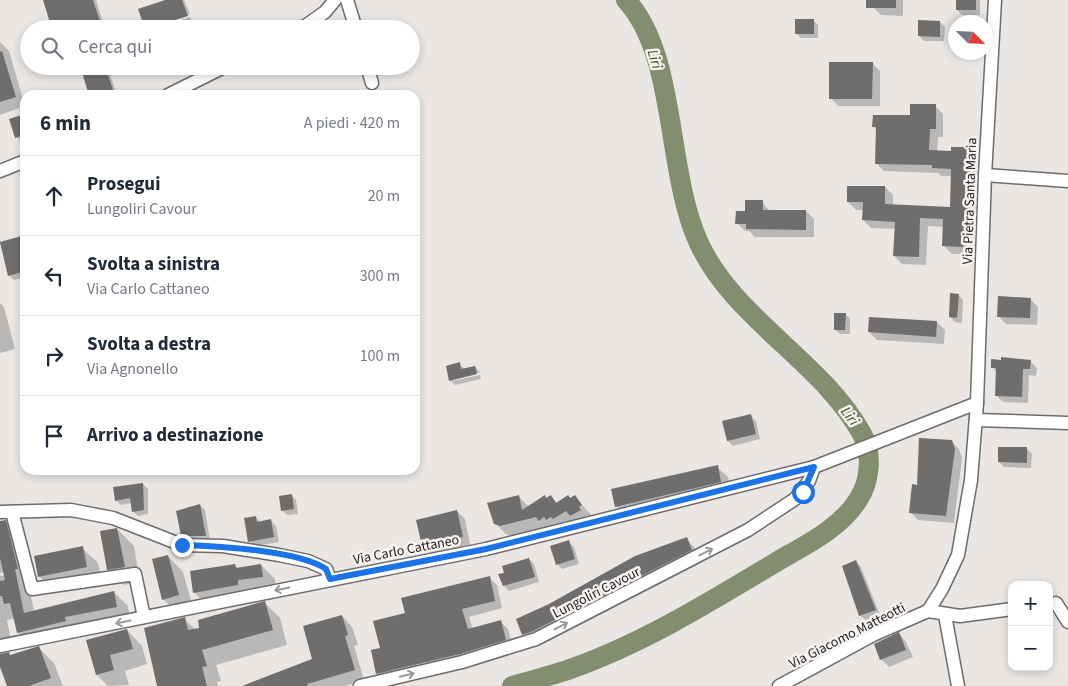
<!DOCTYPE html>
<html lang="it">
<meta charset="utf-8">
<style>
:root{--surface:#fff;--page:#f2f2f3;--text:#1f2937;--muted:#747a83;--line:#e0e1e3}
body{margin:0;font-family:"Source Sans 3",sans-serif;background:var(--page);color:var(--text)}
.controls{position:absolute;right:15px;bottom:15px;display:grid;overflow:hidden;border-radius:10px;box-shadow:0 2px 8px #0003}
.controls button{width:45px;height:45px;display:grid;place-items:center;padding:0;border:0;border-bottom:1px solid var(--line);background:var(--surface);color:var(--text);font:25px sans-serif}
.compass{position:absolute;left:948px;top:15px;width:45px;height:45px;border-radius:50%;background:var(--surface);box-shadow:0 2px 8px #0003;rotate:114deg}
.stop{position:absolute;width:15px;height:15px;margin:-11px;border:4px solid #1a73e8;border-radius:50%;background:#fff}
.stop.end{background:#1a73e8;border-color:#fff;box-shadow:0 1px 5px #0008}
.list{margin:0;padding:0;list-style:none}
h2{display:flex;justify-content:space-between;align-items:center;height:65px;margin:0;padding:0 20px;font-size:21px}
h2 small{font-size:16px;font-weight:400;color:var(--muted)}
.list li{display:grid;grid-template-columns:32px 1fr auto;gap:15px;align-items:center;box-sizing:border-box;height:80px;padding:0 20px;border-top:1px solid var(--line)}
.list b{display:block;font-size:19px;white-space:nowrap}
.list p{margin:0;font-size:16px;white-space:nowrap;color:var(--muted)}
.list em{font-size:16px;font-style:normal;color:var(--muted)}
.icon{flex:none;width:28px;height:28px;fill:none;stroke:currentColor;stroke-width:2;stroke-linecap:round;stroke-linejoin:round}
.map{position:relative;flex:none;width:1068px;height:686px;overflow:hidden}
.search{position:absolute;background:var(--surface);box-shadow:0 2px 8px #0003;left:20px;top:20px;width:400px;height:55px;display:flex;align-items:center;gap:12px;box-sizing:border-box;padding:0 18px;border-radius:28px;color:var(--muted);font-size:19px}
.panel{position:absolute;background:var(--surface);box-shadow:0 2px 8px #0003;left:20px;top:90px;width:400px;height:385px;border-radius:15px}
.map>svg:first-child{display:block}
.shadow{fill:#0003}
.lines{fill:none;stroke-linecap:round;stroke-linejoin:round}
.river{stroke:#838e6f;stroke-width:20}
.building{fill:#706d6d}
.minor-casing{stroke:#6e6b6a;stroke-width:15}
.minor{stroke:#fff;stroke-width:12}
.oneway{stroke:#9b9a9a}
.route{stroke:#1a73e8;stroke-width:6}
.labels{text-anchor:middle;stroke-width:5;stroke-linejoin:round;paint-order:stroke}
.street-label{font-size:14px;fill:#201f1f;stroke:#f6f3f1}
.water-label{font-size:15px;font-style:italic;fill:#3c4b17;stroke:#f6f3f1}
</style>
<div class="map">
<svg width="1068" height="686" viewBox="0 0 1068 686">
<rect width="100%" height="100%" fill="#e9e6e4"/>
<!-- shadow -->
<g class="shadow">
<polygon points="44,0 96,0 105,29 54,29"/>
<polygon points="169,0 184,0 190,14 146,29 140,10"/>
<polygon points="873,0 903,0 903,16 881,15 873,7"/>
<polygon points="957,0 980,0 980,15 962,15 957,10"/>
<polygon points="190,17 192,21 170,29 155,29"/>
<polygon points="813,20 818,25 818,38 801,38 796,33"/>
<polygon points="940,22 945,27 944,41 924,41 919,36"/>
<polygon points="0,42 9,51 25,106 0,115"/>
<polygon points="872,63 880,71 880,106 838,106 831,98"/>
<polygon points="81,66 107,66 117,95 91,95"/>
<polygon points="935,106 943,114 943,137 938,137 937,152 952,152 969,148 977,156 976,199 974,228 971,228 971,254 952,254 944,246 944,227 928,226 926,265 902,264 894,256 896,229 871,228 863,220 864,210 856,210 848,202 885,187 893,195 893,206 951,208 952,176 941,176 938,173 884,171 876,163 877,130 874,127 911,116"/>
<polygon points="25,115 25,141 22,142 17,137"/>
<polygon points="762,202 770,211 806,211 814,219 814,237 755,237 749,231 745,231 737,223 747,212"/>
<polygon points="25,236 25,277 14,280 9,275 0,243 0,238 1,243"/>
<polygon points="958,295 963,300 962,323 955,322 950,317"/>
<polygon points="1030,299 1038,307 1037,325 1006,324 998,316"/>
<polygon points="0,303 4,307 15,349 0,353"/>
<polygon points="845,314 850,319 850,334 840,334 835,329"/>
<polygon points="870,318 937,322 945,330 944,344 877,340 869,332"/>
<polygon points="1030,361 1037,368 1036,376 1029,375 1028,403 1003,402 997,396 997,373 992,367"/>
<polygon points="459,364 465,369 475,367 480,372 452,379 452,381 480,375 481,379 455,385 450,380"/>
<polygon points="751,416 756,421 760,439 733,446 728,441"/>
<polygon points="951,441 959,449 962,458 954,523 918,520 910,512 918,486"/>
<polygon points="1027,449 1032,454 1031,468 1004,467 999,462"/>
<polygon points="717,467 728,477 731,492 627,517 616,506"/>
<polygon points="143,484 148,489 148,514 138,516 133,511 132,503 121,505 116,500"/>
<polygon points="291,495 296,500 298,514 287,515 282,510"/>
<polygon points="518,496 529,507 550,497 557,503 575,497 592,516 550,530 546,527 511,536 506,534 495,523"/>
<polygon points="200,505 205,510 210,540 187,540 182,535 187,507"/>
<polygon points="457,511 465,519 470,544 431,554 424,546 418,521"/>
<polygon points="255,517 261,522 271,521 276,526 279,542 255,546 250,541"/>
<polygon points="5,521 19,535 34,611 114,592 128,606 130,621 31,646 18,632 15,618 7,620 12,646 0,649 0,576 5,575 4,572 0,573 0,522"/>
<polygon points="118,530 134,546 140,582 124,585 108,569 102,532"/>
<polygon points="686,539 698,551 703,562 545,643 536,646 524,634"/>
<polygon points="569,542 574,547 579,564 562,569 557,564"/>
<polygon points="82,548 98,563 102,582 55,592 39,576"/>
<polygon points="168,556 183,572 194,611 179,615 163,599"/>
<polygon points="529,559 534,564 539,582 509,591 504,586"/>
<polygon points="856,562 861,567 880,615 865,620 860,615"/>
<polygon points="235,565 238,568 261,565 275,579 276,590 208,606 194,592"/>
<polygon points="489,578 497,585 502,608 469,617 473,629 501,622 508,629 513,647 385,681 377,673 381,649 406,614"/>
<polygon points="265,603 280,618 287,645 216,665 221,681 217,682 218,686 164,686 184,619 196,630"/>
<polygon points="342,616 352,627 358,645 354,646 364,680 345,686 256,686 314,660"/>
<polygon points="127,630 142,646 147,664 125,671 129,685 108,686 97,675 88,641"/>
<polygon points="899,634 906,642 913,657 889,667 882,660 875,645"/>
<polygon points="39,648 54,663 63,686 8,686 0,663 0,656 9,654 11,656"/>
</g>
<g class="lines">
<!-- river -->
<path class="river" d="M512,686C533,680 554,675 573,668C643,643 710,602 773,564C803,546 839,530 858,500C870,482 873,453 862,434C822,361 732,318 698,241C666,170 677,55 626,0"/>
</g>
<!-- building -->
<g class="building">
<polygon points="43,0 93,0 101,24 88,29 52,29"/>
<polygon points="165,0 182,0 188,16 145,29 138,9"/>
<rect x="866" y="0" width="30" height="8"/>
<rect x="956" y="0" width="20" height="10"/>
<rect x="795" y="19" width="19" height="15"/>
<polygon points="918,20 940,21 940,37 918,36"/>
<polygon points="2,51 16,97 0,102 0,52"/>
<polygon points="829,62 873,62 872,99 829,99"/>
<polygon points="80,66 105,66 114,93 89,95"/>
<polygon points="910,104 936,104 936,129 930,129 929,150 951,151 951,147 970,147 969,191 966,221 964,220 963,247 942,246 943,219 920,218 919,257 893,256 895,222 862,220 863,202 847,202 847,186 885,186 885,204 950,207 951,169 932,168 932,165 875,164 876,127 872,127 873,115 910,115"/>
<polygon points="25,114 25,135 15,138 9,119"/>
<polygon points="745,200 763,200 763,210 806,210 806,230 746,229 746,224 735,224 736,211 745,211"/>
<polygon points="25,235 25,271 8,276 0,242"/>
<polygon points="950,293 959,294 957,318 949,317"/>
<polygon points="998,296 1031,298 1030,318 997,317"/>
<polygon points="834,313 846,313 845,330 834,330"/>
<polygon points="869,317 937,321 936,337 868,332"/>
<polygon points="1001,357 1031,360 1030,369 1023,369 1022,397 995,396 996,368 991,368 991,359 1001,360"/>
<polygon points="460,362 461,369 475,366 477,374 449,381 446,366"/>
<polygon points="751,414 756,434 727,441 722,421"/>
<polygon points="919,438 952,440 955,449 946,516 909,513 912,484 917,485"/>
<polygon points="998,447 1027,447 1027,463 998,462"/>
<polygon points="718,465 721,482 615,507 611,489"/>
<polygon points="143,483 144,510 132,512 130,498 115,501 113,487"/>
<polygon points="292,494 294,509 281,511 279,496"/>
<polygon points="519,495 522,510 545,495 546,498 551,495 556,503 568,495 570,498 575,495 582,505 579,507 581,510 570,516 566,511 553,519 551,517 546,520 544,517 539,521 536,517 500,526 494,524 487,503"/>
<polygon points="200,504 206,536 181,536 176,511"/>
<polygon points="457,510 463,537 422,546 416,520"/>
<polygon points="256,516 257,522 271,519 274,537 248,542 244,518"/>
<polygon points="6,520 18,569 15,569 24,613 114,591 117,607 65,617 66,621 17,633 10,603 4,604 2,596 0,596 0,581 5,580 0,558 0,521"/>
<polygon points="117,528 125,567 107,570 100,531"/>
<polygon points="687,537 692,550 533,631 522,635 516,619 549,604 635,556"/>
<polygon points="569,540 575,559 556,565 550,546"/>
<polygon points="83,546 87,567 38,577 34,556"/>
<polygon points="168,555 179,595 162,600 152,559"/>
<polygon points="529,558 535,577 503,586 498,574 504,573 502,566"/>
<polygon points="856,560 876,610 859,616 842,566"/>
<polygon points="235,564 236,568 261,564 263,577 238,580 238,585 193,593 190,571"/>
<polygon points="490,576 495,601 462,609 468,629 501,620 506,640 460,654 376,674 371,650 380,648 373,621 405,613 401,598"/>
<polygon points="265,601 273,630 202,650 207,666 202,667 207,686 157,686 144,628 185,617 188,630 199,628 198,620"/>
<polygon points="342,615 348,635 345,636 355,670 307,684 308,686 242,686 312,659 303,626"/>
<polygon points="127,629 133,649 110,655 114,670 96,675 86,640"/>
<polygon points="899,632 906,650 880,660 874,644"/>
<polygon points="39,646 51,678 29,686 7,686 0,667 0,654 9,652 10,655"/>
</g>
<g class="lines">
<!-- minor casing -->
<g class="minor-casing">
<g id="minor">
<polyline points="347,0 356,29"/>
<polyline points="301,29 325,12 335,0"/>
<polyline points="367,66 372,83"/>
<polyline points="168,95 226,66"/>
<polyline points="0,171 25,161"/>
<polyline points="985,175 1068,181"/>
<polyline points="976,420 1068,423"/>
<polyline points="0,512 71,510 113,518 182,545 223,546 279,555 308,561 326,569 330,579"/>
<polyline points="12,512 32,589 135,574 144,617"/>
<polyline points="1056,603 1068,622"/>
<polyline points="928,611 942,589 958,555 971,480 977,403 985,175 995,0"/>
<polyline points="928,611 960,616 1012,609"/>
<polyline points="945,615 958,686"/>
<polyline points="0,646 486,549 814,467 977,403"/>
<polyline points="360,686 462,662 536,639 748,530 795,499 809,481 814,467"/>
<polyline points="779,686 875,634 928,611"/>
</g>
</g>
<!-- minor -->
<use href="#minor" class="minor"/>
</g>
<!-- one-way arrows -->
<defs><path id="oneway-shaft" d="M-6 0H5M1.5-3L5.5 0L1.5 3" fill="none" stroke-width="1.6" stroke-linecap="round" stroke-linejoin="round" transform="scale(1.25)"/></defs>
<g class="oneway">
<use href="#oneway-shaft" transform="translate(706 552) rotate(-27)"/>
<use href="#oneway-shaft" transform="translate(282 589) rotate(168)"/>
<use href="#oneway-shaft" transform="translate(123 622) rotate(169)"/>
<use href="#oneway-shaft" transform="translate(561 626) rotate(-27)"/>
<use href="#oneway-shaft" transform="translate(407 675) rotate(-13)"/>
</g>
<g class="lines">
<!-- route -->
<path class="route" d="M182,545C216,546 298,550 326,569L330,579L486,549L814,467L803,492"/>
</g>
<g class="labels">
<!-- street labels -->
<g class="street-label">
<text transform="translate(969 201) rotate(-88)" y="5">Via Pietra Santa Maria</text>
<text transform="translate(406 549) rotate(-11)" y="5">Via Carlo Cattaneo</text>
<text transform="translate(596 592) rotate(-27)" y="5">Lungoliri Cavour</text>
<text transform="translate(847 635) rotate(-27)" y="5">Via Giacomo Matteotti</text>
</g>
<!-- water labels -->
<g class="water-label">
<text transform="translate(655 59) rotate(74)" y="5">Liri</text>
<text transform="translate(850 416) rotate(53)" y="5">Liri</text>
</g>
</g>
</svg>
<div class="controls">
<button>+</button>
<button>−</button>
</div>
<svg class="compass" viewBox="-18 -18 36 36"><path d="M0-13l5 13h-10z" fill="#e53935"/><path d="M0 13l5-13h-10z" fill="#747a83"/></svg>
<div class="stop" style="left:803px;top:492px"></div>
<div class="stop end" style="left:182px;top:545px"></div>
<div class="search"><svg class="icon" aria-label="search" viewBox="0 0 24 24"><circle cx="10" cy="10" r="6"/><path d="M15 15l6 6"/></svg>Cerca qui</div>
<section class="panel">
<h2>6 min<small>A piedi · 420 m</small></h2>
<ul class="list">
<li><svg class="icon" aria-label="ahead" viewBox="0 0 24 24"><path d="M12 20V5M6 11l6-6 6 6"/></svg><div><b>Prosegui</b><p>Lungoliri Cavour</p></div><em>20 m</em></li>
<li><svg class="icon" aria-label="left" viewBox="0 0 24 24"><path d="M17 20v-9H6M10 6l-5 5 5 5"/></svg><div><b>Svolta a sinistra</b><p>Via Carlo Cattaneo</p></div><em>300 m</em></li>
<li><svg class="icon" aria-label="right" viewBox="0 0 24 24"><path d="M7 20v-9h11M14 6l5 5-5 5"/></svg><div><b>Svolta a destra</b><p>Via Agnonello</p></div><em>100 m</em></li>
<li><svg class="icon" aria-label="arrive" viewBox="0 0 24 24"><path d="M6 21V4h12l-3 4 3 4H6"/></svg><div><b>Arrivo a destinazione</b></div></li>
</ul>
</section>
</div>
